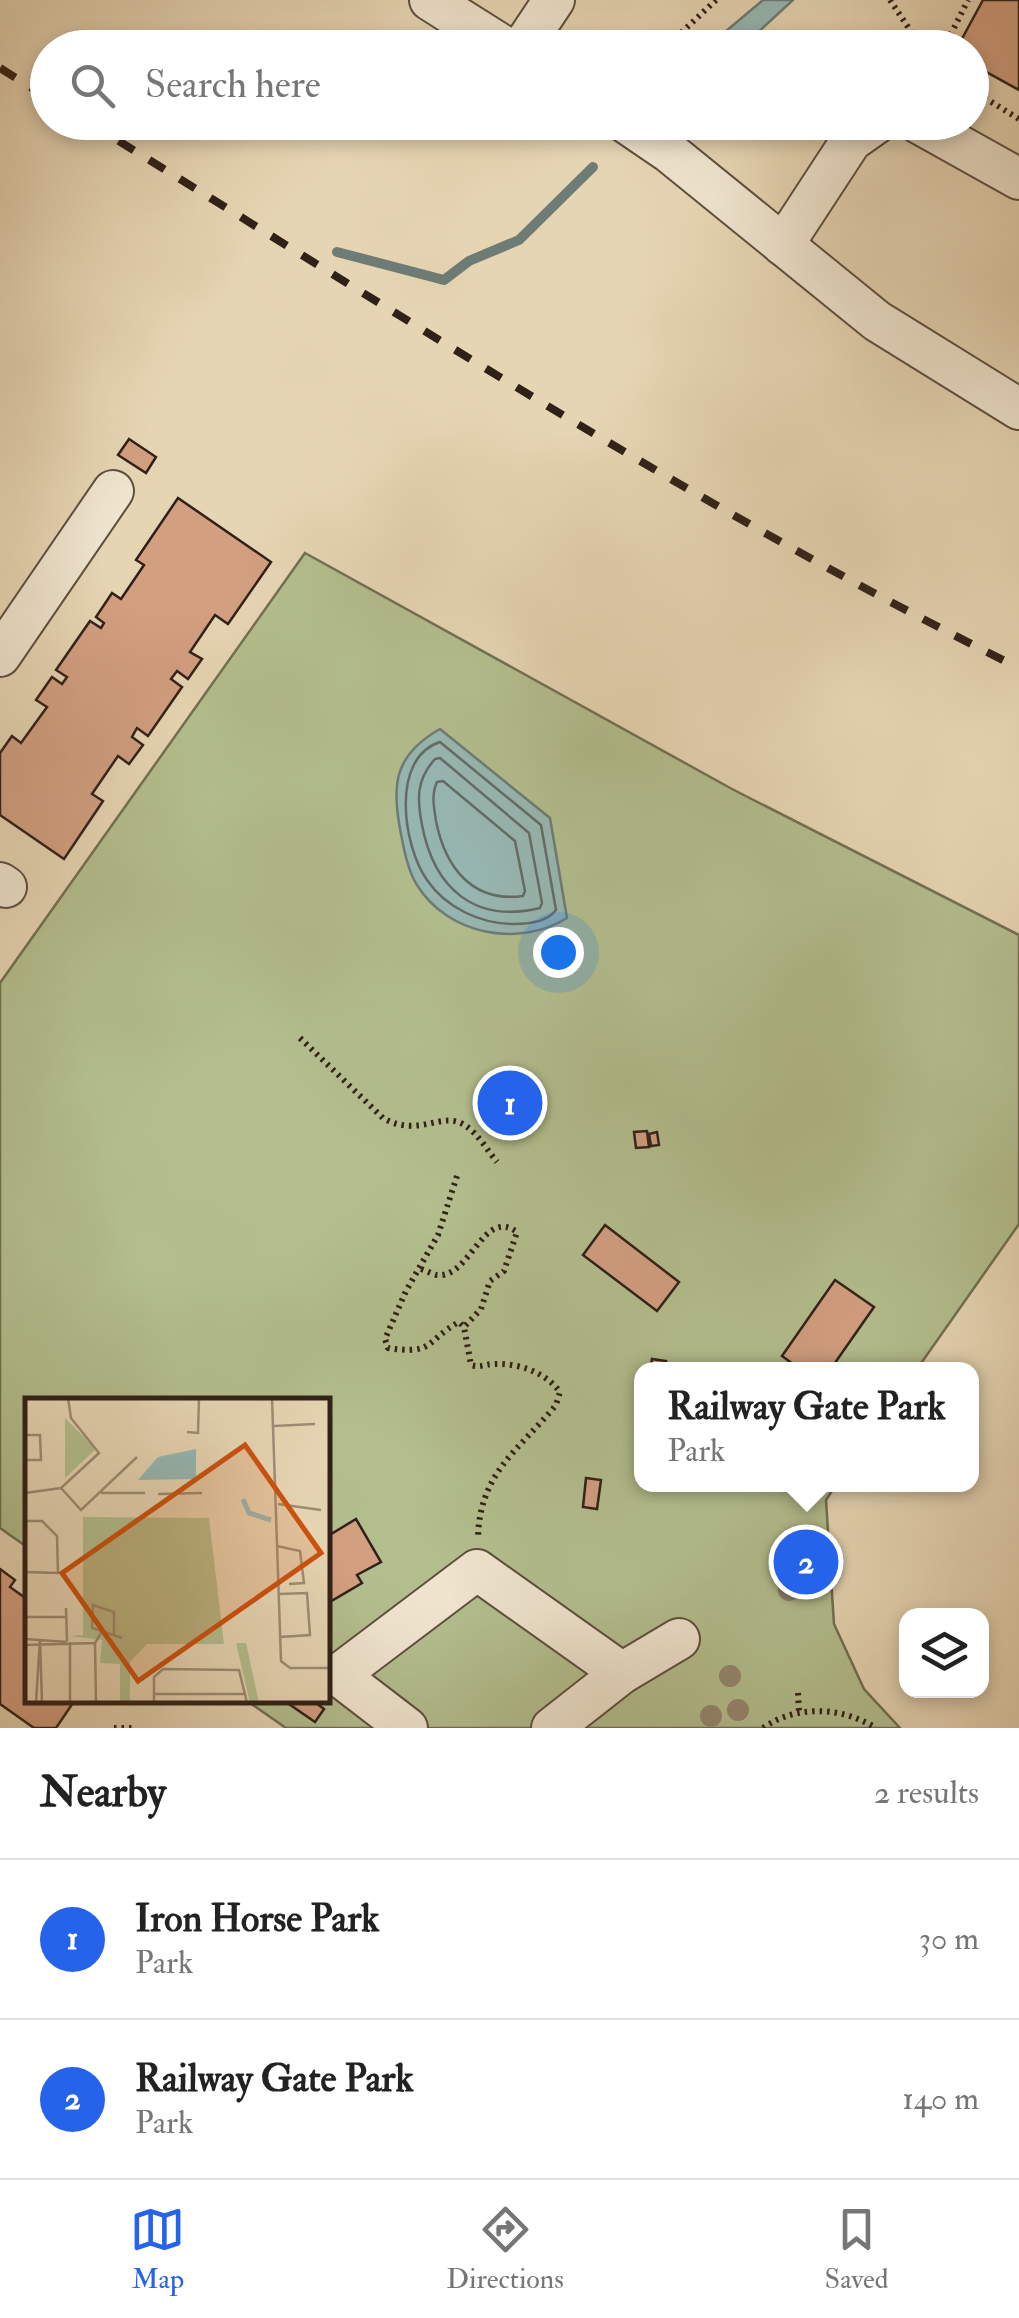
<!DOCTYPE html>
<style>
:root{--surface:#fff;--page:#f2f2f2;--text:#222;--muted:#767676;--line:#e0e0e0;--accent:#2563eb}
body{margin:0;font-family:"IM FELL Double Pica",serif;background:var(--page);color:var(--text)}
.controls{position:absolute;right:30px;bottom:30px;display:grid;overflow:hidden;border-radius:20px;box-shadow:0 5px 15px #0003}
.controls button{width:90px;height:90px;display:grid;place-items:center;padding:0;border:0;border-bottom:2px solid var(--line);background:var(--surface);color:var(--text);font:50px sans-serif}
.you{position:absolute;left:558px;top:952px;width:35px;height:35px;margin:-25px;border:8px solid #fff;border-radius:50%;background:#1a73e8;box-shadow:0 0 0 15px #1a73e833}
.badge{display:grid;place-items:center;width:65px;height:65px;border-radius:50%;background:var(--accent);color:#fff;font-size:32px;font-weight:700}
.pin{position:absolute;translate:-50% -50%;border:5px solid #fff;box-shadow:0 2px 10px #0006}
.popup{position:absolute;left:634px;top:1362px;width:345px;height:130px;box-sizing:border-box;display:grid;place-content:center;border-radius:20px;background:var(--surface);filter:drop-shadow(0 2px 8px #0005);font-size:32px;white-space:nowrap;color:var(--muted)}
.popup b{font-size:38px;color:var(--text)}
.popup::after{content:'';position:absolute;left:50%;top:100%;margin-left:-20px;border:20px solid transparent;border-top-color:var(--surface)}
.list{margin:0;padding:0;list-style:none}
h2{display:flex;justify-content:space-between;align-items:center;height:130px;margin:0;padding:0 40px;font-size:42px}
h2 small{font-size:32px;font-weight:400;color:var(--muted)}
.list li{display:grid;grid-template-columns:65px 1fr auto;gap:30px;align-items:center;box-sizing:border-box;height:160px;padding:0 40px;border-top:2px solid var(--line)}
.list b{display:block;font-size:38px;white-space:nowrap}
.list p{margin:0;font-size:32px;white-space:nowrap;color:var(--muted)}
.list em{font-size:32px;font-style:normal;color:var(--muted)}
.icon{flex:none;width:55px;height:55px;fill:none;stroke:currentColor;stroke-width:2;stroke-linecap:round;stroke-linejoin:round}
.map{position:relative;flex:none;width:1019px;height:1728px;overflow:hidden}
.search{position:absolute;background:var(--surface);box-shadow:0 5px 15px #0003;left:30px;right:30px;top:30px;height:110px;display:flex;align-items:center;gap:25px;box-sizing:border-box;padding:0 35px;border-radius:55px;color:var(--muted);font-size:38px}
.sheet{height:450px;background:var(--surface)}
nav{display:flex;justify-content:space-around;align-items:center;box-sizing:border-box;height:140px;border-top:2px solid var(--line);background:var(--surface);font-size:28px;color:var(--muted)}
nav a{display:grid;justify-items:center;gap:5px}
nav .on{color:var(--accent)}
.map>svg:first-child{display:block}
.green{fill:#b3be8e;stroke:#727053;stroke-width:2.5}
.water{fill:#97b8b4;stroke:#6e7c76;stroke-width:2.5}
.lines{fill:none;stroke-linecap:round;stroke-linejoin:round}
.shore{stroke:#646c66;stroke-width:2.5}
.stream{stroke:#6e7c76;stroke-width:10}
.building{fill:#d29f81;stroke:#302118;stroke-width:2.5}
.minor-casing{stroke:#5e4e3f;stroke-width:44}
.path{stroke:#302118;stroke-width:6;stroke-dasharray:2.5 5;stroke-linecap:butt}
.minor{stroke:#efe4ce;stroke-width:40}
.rail{stroke:#302118;stroke-width:8;stroke-dasharray:18 18;stroke-linecap:butt}
.tree{fill:#94876e}
.inset-river{fill:none;stroke:#97b8b4;stroke-width:5}
.inset-road{fill:none;stroke:#9d8d75;stroke-width:2.5}
.view{fill:#cc510e;fill-opacity:0.15;stroke:#cc510e;stroke-width:5}
.inset-edge{fill:none;stroke:#302118;stroke-width:5}
</style>
<div class="map">
<svg width="1019" height="1728" viewBox="0 0 1019 1728">
<rect width="100%" height="100%" fill="#e6d5b3"/>
<filter id="stains"><feTurbulence type="fractalNoise" baseFrequency=".002" numOctaves="4"/><feColorMatrix values="0 0 0 0 .2 0 0 0 0 .09 0 0 0 0 .02 0 0 0 .5 -.17"/></filter>
<radialGradient id="worn" r=".72"><stop offset=".6" stop-color="#630" stop-opacity="0"/><stop offset="1" stop-color="#630" stop-opacity=".3"/></radialGradient>
<!-- green -->
<polygon class="green" points="305,553 732,789 1019,935 1019,1224 917,1369 641,1370 641,1484 836,1485 826,1500 834,1624 864,1689 900,1728 286,1728 247,1701 328,1700 328,1400 28,1400 27,1547 0,1528 0,983"/>
<!-- water -->
<g class="water">
<polygon points="763,0 793,0 742,47 707,47"/>
<path d="M440,729L550,818L567,918C519,948 448,935 417,885C408,871 404,850 401,834C391,785 394,755 440,729Z"/>
</g>
<g class="lines">
<!-- shore -->
<g class="shore">
<path d="M440,742L541,825L556,910C547,922 529,924 514,924C481,924 446,908 427,880C403,846 390,758 440,742Z"/>
<path d="M440,758L529,833L542,903L540,908C474,924 434,888 422,825C417,799 416,780 435,759Z"/>
<path d="M443,781L515,841L525,891L523,896C471,903 445,866 436,821C434,807 431,795 437,782Z"/>
</g>
<!-- stream -->
<polyline class="stream" points="337,252 444,280 469,261 519,240 593,167"/>
</g>
<!-- building -->
<g class="building">
<polygon points="983,0 1019,0 1019,90 972,64 972,48 957,48"/>
<polygon points="129,439 156,457 146,473 118,455"/>
<polygon points="178,498 271,562 228,624 215,615 190,652 202,659 188,679 177,671 171,679 182,687 148,736 137,728 132,737 143,745 129,764 118,756 92,794 103,801 64,859 0,815 0,753 12,736 21,743 47,707 36,700 52,677 62,684 67,677 56,670 90,621 101,628 104,623 96,617 112,593 121,599 144,565 136,560"/>
<polygon points="647,1131 649,1147 636,1148 634,1132"/>
<polygon points="657,1132 659,1145 651,1146 649,1134"/>
<polygon points="605,1225 679,1282 657,1311 583,1255"/>
<polygon points="835,1280 874,1307 830,1370 801,1370 782,1356"/>
<polygon points="652,1359 666,1361 665,1370 650,1370"/>
<polygon points="586,1478 601,1480 597,1509 583,1507"/>
<polygon points="356,1519 381,1562 357,1575 362,1583 328,1603 328,1536"/>
<polygon points="0,1569 15,1580 10,1587 28,1600 28,1700 75,1700 56,1728 34,1728 0,1704"/>
<polygon points="291,1700 312,1700 324,1709 315,1722 289,1704"/>
</g>
<g class="lines">
<!-- minor casing -->
<g class="minor-casing">
<g id="minor">
<polyline points="430,0 506,48"/>
<polyline points="522,48 554,0"/>
<polyline points="625,122 669,152 877,321 1019,409"/>
<polyline points="917,122 1019,179"/>
<polyline points="783,245 851,141 878,122"/>
<polyline points="0,656 113,491"/>
<polyline points="0,883 6,887"/>
<polyline points="407,1728 338,1675 477,1570 622,1673"/>
<polyline points="552,1728 622,1673 679,1639"/>
</g>
</g>
<!-- path -->
<g class="path">
<polyline points="890,0 922,48"/>
<polyline points="665,48 716,0"/>
<polyline points="944,48 968,0"/>
<polyline points="972,90 1019,119"/>
<path d="M300,1038L383,1118C420,1139 442,1109 466,1126C478,1134 488,1151 497,1162"/>
<path d="M457,1176L438,1235L406,1291L385,1339L388,1348C435,1355 425,1341 459,1322L464,1327"/>
<path d="M421,1269C427,1271 432,1274 437,1275C470,1279 483,1207 517,1232L504,1271L490,1281L481,1309L464,1327L471,1365C481,1368 484,1364 494,1364C519,1363 545,1372 560,1392L556,1405C519,1450 479,1473 478,1539"/>
<polyline points="798,1693 799,1712"/>
<polyline points="114,1728 132,1728"/>
<path d="M763,1728C797,1704 842,1707 876,1728"/>
</g>
<!-- minor -->
<use href="#minor" class="minor"/>
<!-- rail -->
<g class="rail">
<polyline points="0,68 48,98"/>
<path d="M88,122C394,311 697,508 1019,668"/>
</g>
</g>
<!-- trees -->
<g class="tree">
<circle cx="810" cy="1570" r="11"/>
<circle cx="789" cy="1590" r="11"/>
<circle cx="730" cy="1676" r="11"/>
<circle cx="738" cy="1710" r="11"/>
<circle cx="711" cy="1716" r="11"/>
</g>
<!-- overview -->
<g transform="translate(25 1398)">
<rect width="305" height="305" fill="#e6d5b3"/>
<path d="M40,20L71,51L40,80ZM58,119L184,120L199,246H122L105,264V305H95V266L75,265L77,242L45,238L58,237ZM211,245H221L234,305H225Z" fill="#b3be8e"/>
<path d="M171,51V81L113,82L133,59Z" fill="#97b8b4"/>
<path class="inset-river" d="M218,101L224,115L246,122"/>
<path class="inset-road" d="M247,0L256,263L265,270H305M249,28L290,26M162,34L173,35L174,0M0,37H15L16,62H0M36,90L56,112L112,59M0,95L36,90L74,55L46,20L43,0M76,95H120M133,96L177,95M253,106L296,112M0,123H17L32,138L33,175L0,174M252,148L275,153L279,185L264,186M254,196L282,195L285,237L255,239M41,210L42,243M0,219H42M77,233L67,230L68,207L89,214V237M0,241L42,244M70,245L71,305M70,245L77,233L97,240M0,247L70,245M129,296H220M11,305L15,241L17,305M45,305V244M129,305V279L138,271L214,272L222,305"/>
<path class="view" d="M220,47L296,155L113,283L37,175Z"/>
<rect width="305" height="305" class="inset-edge"/>
</g>
<rect width="100%" height="100%" filter="url(#stains)"/>
<rect width="100%" height="100%" fill="url(#worn)"/>
</svg>
<div class="controls">
<button><svg class="icon" aria-label="layers" viewBox="0 0 24 24"><path d="M12 4l9 5-9 5-9-5zM3 14l9 5 9-5"/></svg></button>
</div>
<div class="you"></div>
<div class="pin badge" style="left:510px;top:1103px">1</div>
<div class="pin badge" style="left:806px;top:1562px">2</div>
<div class="popup"><b>Railway Gate Park</b>Park</div>
<div class="search"><svg class="icon" aria-label="search" viewBox="0 0 24 24"><circle cx="10" cy="10" r="6"/><path d="M15 15l6 6"/></svg>Search here</div>
</div>
<section class="sheet">
<h2>Nearby<small>2 results</small></h2>
<ul class="list">
<li><span class="badge">1</span><div><b>Iron Horse Park</b><p>Park</p></div><em>30 m</em></li>
<li><span class="badge">2</span><div><b>Railway Gate Park</b><p>Park</p></div><em>140 m</em></li>
</ul>
</section>
<nav>
<a class="on"><svg class="icon" aria-label="map" viewBox="0 0 24 24"><path d="M3 6l6-2 6 2 6-2v14l-6 2-6-2-6 2zM9 4v14M15 6v14"/></svg>Map</a>
<a><svg class="icon" aria-label="directions" viewBox="0 0 24 24"><path d="M12 3l9 9-9 9-9-9zM9 14v-3h6M13 9l2 2-2 2"/></svg>Directions</a>
<a><svg class="icon" aria-label="saved" viewBox="0 0 24 24"><path d="M7 4h10v16l-5-4-5 4z"/></svg>Saved</a>
</nav>
